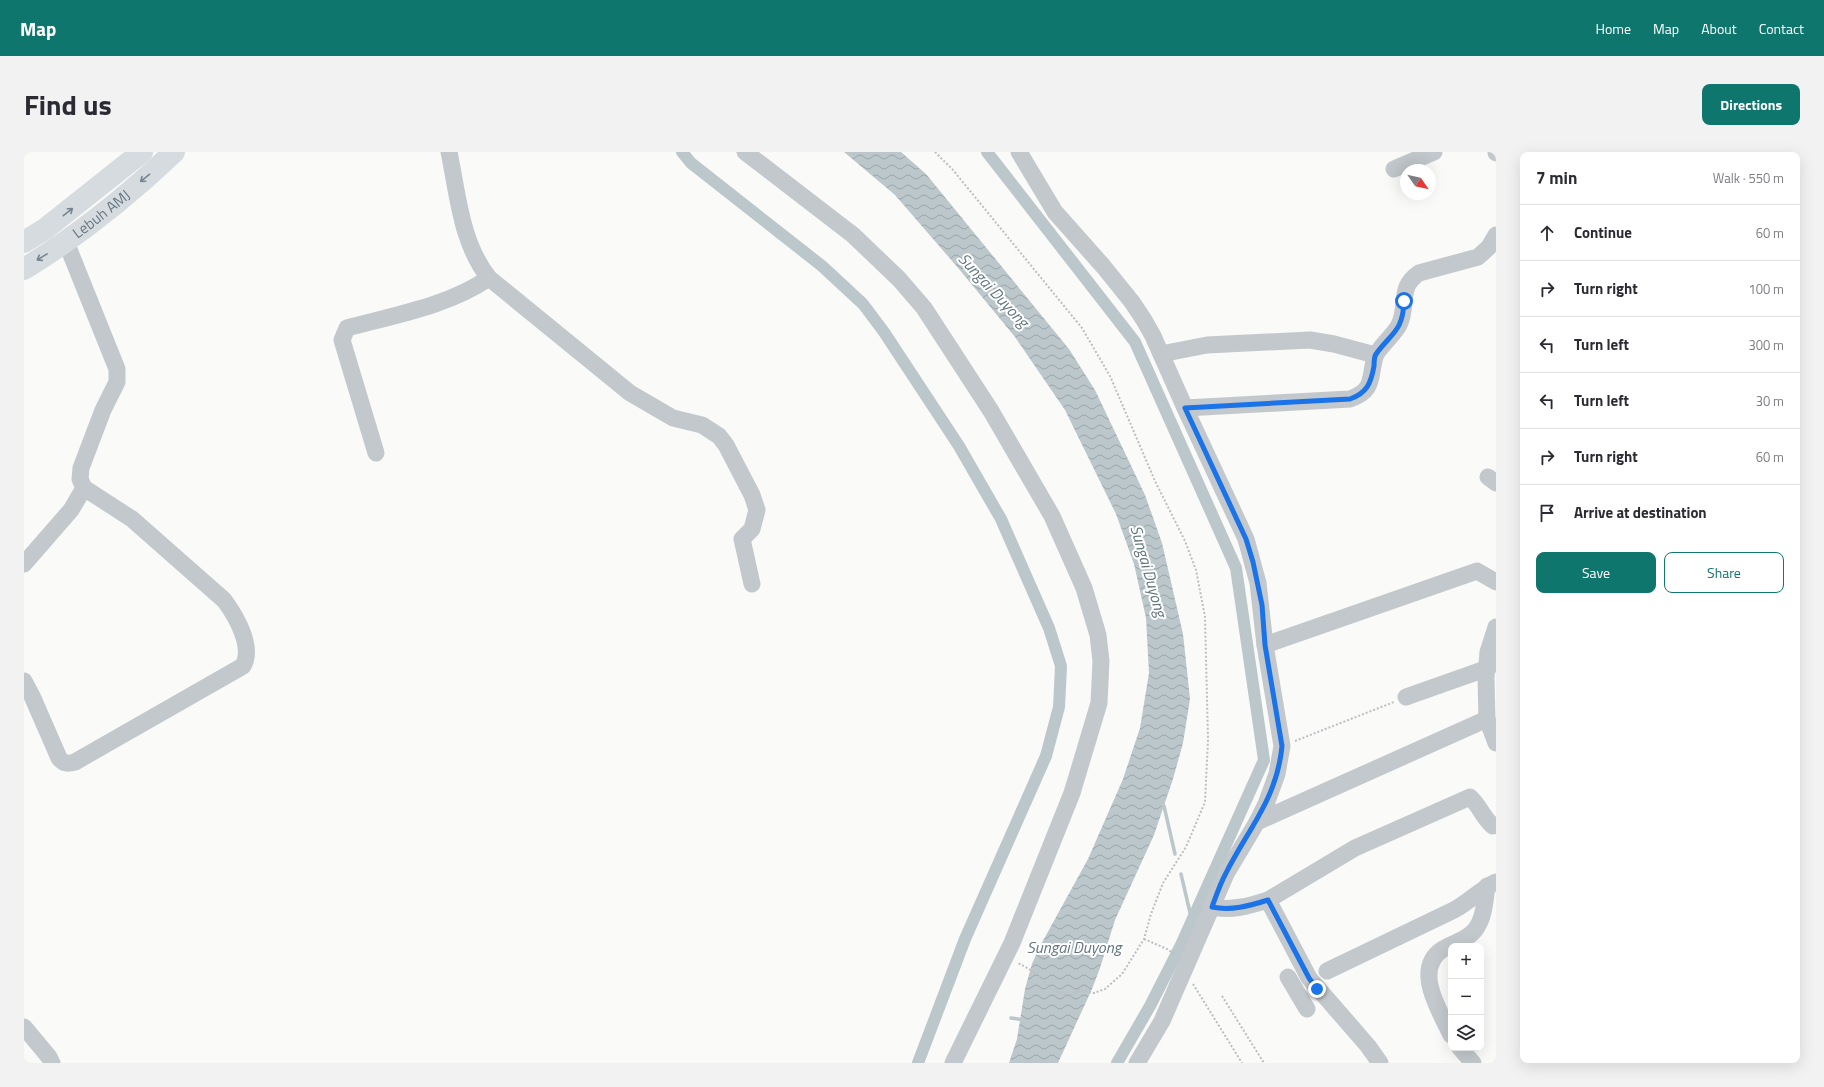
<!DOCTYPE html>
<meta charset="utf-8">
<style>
:root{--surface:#fff;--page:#f2f2f3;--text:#2b2b33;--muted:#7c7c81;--line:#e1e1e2;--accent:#0f766e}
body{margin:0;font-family:"Titillium Web",sans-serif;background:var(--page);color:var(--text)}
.controls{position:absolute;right:12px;bottom:12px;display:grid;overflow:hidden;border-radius:8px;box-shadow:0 4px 16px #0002}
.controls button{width:36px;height:36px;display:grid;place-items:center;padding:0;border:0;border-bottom:1px solid var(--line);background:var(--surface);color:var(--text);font:20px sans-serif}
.compass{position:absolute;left:1376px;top:12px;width:36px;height:36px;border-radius:50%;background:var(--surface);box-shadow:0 4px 16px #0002;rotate:124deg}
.stop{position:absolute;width:12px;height:12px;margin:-9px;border:3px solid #1a73e8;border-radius:50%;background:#fff}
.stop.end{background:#1a73e8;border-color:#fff;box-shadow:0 1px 4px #0008}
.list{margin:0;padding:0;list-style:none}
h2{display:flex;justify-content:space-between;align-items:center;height:52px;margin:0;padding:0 16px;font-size:17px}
h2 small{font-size:13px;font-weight:400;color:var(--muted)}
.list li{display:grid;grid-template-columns:26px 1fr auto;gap:12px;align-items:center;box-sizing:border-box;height:56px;padding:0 16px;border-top:1px solid var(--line)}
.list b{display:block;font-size:15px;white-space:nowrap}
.list em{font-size:13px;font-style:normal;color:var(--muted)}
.actions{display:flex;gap:8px;padding:12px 16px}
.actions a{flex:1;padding:9px 0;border:1px solid var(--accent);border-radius:8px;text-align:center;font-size:14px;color:var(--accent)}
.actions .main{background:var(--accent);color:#fff}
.icon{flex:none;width:22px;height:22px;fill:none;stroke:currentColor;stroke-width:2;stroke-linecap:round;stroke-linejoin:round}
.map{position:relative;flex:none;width:1472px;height:911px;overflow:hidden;border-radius:8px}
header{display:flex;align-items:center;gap:24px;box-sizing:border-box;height:56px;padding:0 20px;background:var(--accent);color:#fff}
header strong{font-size:19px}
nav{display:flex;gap:22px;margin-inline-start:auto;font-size:14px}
.intro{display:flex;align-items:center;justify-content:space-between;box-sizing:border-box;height:96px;padding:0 24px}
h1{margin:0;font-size:28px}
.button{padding:10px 18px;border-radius:8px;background:var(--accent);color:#fff;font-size:14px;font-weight:700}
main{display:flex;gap:24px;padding:0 24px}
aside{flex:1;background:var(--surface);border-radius:8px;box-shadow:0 4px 16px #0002}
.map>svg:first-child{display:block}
.water{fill:url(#water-waves)}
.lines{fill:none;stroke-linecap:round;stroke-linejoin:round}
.stream{stroke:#bbc7cb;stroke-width:3.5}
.canal{stroke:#bbc7cb;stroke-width:12}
.path{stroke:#bbbfc2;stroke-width:2;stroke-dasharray:2 2;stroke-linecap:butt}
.minor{stroke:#c3c8cc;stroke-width:17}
.highway{stroke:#d6dbdf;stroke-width:22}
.oneway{stroke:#768591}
.route{stroke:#1a73e8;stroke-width:5}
.labels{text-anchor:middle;stroke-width:4;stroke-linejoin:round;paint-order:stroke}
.street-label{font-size:15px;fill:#657683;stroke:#fff}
.water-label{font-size:16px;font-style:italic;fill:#60757c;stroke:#fff}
</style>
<header>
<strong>Map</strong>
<nav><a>Home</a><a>Map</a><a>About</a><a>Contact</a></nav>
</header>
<div class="intro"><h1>Find us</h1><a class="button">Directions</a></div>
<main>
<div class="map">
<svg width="1472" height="911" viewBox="0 0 1472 911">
<defs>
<pattern id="water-waves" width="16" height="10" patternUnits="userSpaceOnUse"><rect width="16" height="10" fill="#bbc7cb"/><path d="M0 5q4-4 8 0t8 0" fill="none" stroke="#9ca6aa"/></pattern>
</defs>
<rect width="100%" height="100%" fill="#fafaf8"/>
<!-- water -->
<polygon class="water" points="820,0 877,0 902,22 1045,197 1071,238 1121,343 1138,391 1159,482 1166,547 1159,591 1149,627 1130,683 1091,768 1076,816 1068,837 1034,911 985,911 993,887 1001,837 1008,812 1015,796 1064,707 1099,627 1116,576 1125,521 1122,466 1110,412 1092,362 1041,258 991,185 935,117 871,43"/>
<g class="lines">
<!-- stream -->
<g class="stream">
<polyline points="1138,652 1140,654 1151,702"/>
<polyline points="1157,722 1168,769"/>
<polyline points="987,866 1000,868"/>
</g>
<!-- canal -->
<g class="canal">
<polyline points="658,0 667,11 798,114 839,152 860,180 935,294 977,367 1025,476 1037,514 1035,555 1022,604 941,787 894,911"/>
<polyline points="963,0 1111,190 1212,416 1240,608 1157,793 1126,854 1093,911"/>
</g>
<!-- path -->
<g class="path">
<polyline points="911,0 929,18 1058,176 1086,224 1131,329 1161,389 1172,418 1181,465 1184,588 1181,650 1162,695 1139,731 1127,762 1120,787 1098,822 1081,837 1070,841 1055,838 1046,845 1027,837 1012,821 994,811"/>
<polyline points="1271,589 1370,550"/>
<polyline points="1120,787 1143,797 1152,803"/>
<polyline points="1169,832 1218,911"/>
<polyline points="1198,844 1240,911"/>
</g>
<!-- minor -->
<g class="minor">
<path d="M425,0C434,43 437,91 465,126L606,241L649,266L678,273L695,284L702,293L728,343L733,358L728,377L718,387L728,432"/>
<polyline points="721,0 829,83 875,127 900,156 967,259 1028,364 1060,436 1074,483 1077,509 1075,551 1048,641 988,791 929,911"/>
<polyline points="995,0 1031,60 1079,114 1108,150 1120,168 1129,184 1161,256 1222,387 1234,431 1241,493 1258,594 1253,622 1242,652 1233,670 1202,722 1138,869 1113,911"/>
<polyline points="1472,0 1472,1"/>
<polyline points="1370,17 1410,0"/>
<polyline points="1137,202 1183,193 1286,188 1310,192 1351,203"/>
<path d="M1161,256L1326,247C1351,238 1345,226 1351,205C1353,197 1370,183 1375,173C1385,153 1373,136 1395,121L1454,105L1465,95L1472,83"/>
<path d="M352,301L318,188L323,176C371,163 424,154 465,126"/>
<polyline points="1464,325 1472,331"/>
<polyline points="0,412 47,358 60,336"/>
<polyline points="1472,475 1464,500 1462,526 1463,567 1472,591"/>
<polyline points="1241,493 1453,419 1472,430"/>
<path d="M0,529L8,544L35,606C40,612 44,612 51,610L219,514C230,495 212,464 200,448L108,367L60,336L56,327L57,316L79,258L93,230V217L42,90"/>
<polyline points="1382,545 1464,516 1470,510"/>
<polyline points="1233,670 1463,567"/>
<path d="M1244,748L1331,696L1446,645C1456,654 1459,666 1469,674L1472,673"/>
<path d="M1188,755C1207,759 1225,754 1244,748L1285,826L1344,894L1356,911"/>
<path d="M1303,819L1430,758C1445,750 1457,737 1472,730"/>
<polyline points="1264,825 1283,857"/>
<polyline points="0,875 25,905 28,911"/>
<path d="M1427,883C1416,859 1388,817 1419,797C1430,790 1442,789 1451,778C1460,767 1461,749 1463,734"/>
<polyline points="1436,896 1449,911"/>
</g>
<!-- highway -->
<g class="highway">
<polyline points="0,90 21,77 118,0"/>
<path id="s1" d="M0,117C52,85 106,42 150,0"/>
</g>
</g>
<!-- one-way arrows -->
<defs><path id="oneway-shaft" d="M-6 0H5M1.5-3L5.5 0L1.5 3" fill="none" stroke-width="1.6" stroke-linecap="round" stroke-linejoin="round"/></defs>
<g class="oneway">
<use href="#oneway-shaft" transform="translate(121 26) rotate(141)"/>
<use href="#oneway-shaft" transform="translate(44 60) rotate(-38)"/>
<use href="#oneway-shaft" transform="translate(18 105) rotate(149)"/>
</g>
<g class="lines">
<!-- route -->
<path class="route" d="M1293,837L1285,826L1244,748C1225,754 1207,759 1188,755C1192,744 1196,732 1202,721C1224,677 1253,647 1258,594L1241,493L1238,453L1229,410L1222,387L1161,256L1326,247C1343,241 1347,231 1350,214C1350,210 1350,205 1352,202C1367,181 1379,180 1380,149"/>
</g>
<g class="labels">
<!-- street labels -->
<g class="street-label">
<text dy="5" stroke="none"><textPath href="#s1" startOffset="95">Lebuh AMJ</textPath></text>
</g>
<!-- water labels -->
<g class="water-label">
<text transform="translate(970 138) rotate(47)" y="6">Sungai Duyong</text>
<text transform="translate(1125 419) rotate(74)" y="6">Sungai Duyong</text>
<text x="1050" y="801">Sungai Duyong</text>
</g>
</g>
</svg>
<div class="controls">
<button>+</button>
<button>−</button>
<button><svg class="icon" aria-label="layers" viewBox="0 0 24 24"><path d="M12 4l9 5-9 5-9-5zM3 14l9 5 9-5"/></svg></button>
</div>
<svg class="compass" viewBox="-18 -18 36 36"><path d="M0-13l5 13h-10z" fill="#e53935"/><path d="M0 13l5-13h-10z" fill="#7c7c81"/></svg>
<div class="stop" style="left:1380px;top:149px"></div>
<div class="stop end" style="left:1293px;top:837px"></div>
</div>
<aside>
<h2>7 min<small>Walk · 550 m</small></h2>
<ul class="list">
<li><svg class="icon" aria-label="ahead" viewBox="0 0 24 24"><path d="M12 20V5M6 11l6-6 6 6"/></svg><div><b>Continue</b></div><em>60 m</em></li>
<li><svg class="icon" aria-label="right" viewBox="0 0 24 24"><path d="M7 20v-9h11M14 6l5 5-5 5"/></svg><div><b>Turn right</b></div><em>100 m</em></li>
<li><svg class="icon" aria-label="left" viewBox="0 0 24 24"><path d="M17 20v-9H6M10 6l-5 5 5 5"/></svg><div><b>Turn left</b></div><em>300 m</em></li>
<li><svg class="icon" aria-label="left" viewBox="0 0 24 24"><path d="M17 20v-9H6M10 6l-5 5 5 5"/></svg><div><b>Turn left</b></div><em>30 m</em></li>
<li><svg class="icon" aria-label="right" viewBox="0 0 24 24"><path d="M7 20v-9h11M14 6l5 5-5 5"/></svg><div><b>Turn right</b></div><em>60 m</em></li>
<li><svg class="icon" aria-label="arrive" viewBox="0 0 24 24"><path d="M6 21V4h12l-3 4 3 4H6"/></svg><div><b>Arrive at destination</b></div></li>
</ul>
<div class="actions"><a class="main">Save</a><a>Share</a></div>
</aside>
</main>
